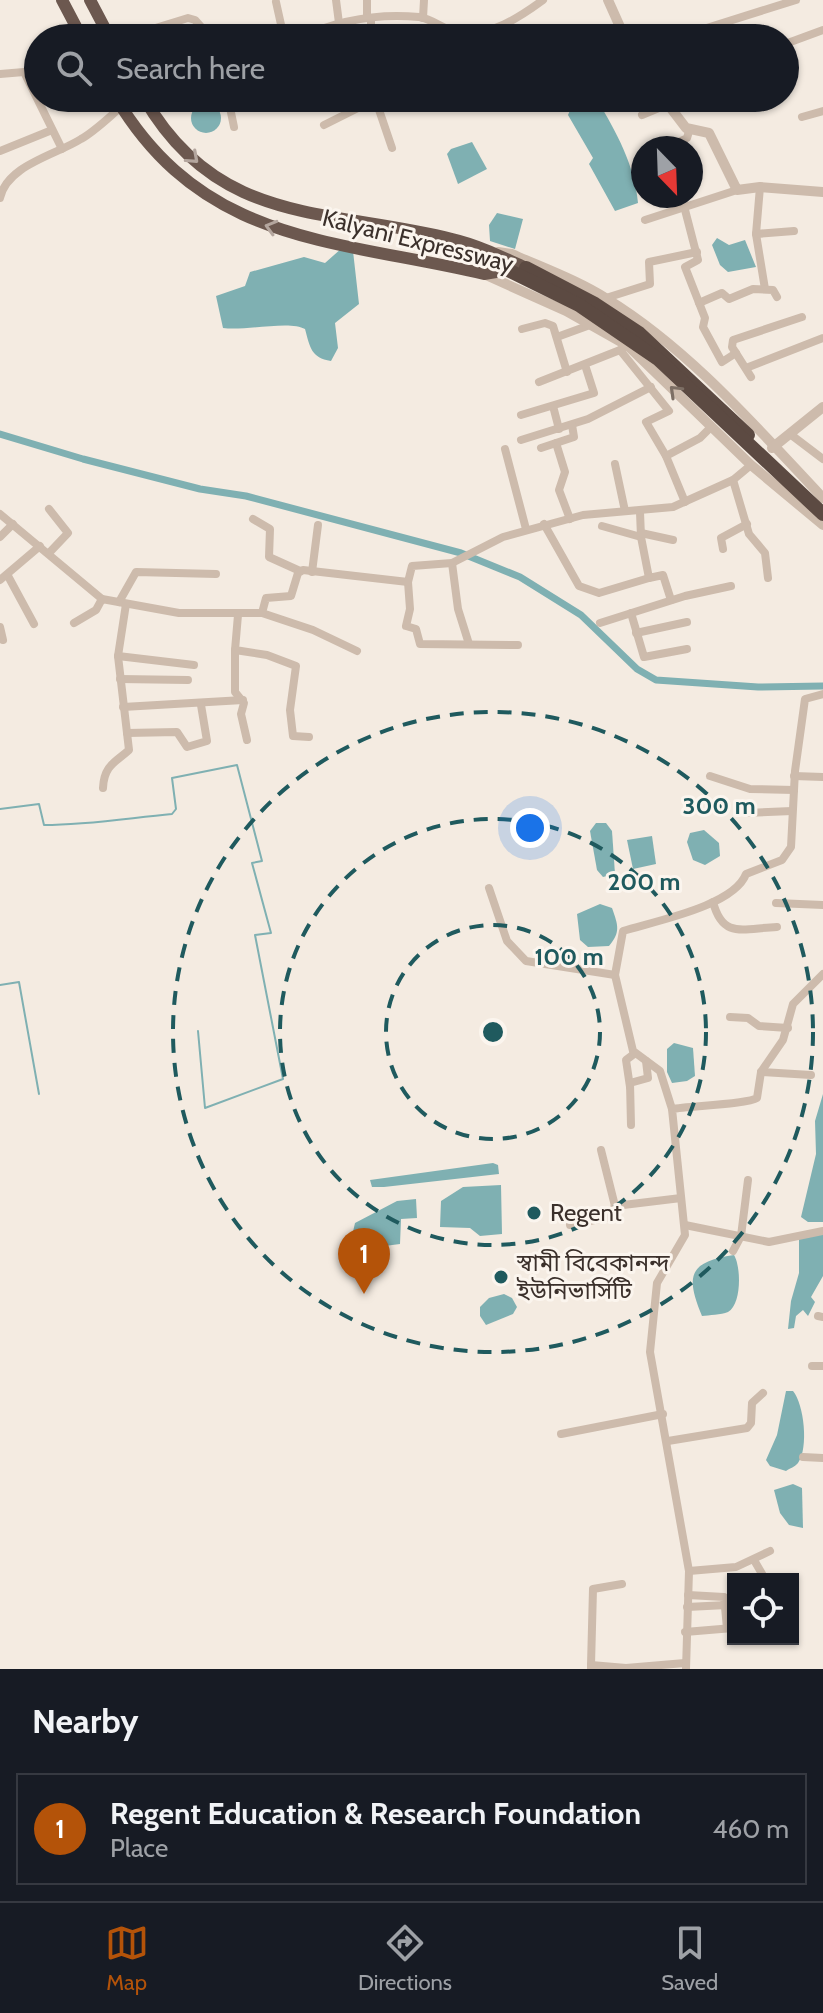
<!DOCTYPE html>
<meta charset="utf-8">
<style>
:root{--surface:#171b24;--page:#242831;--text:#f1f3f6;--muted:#9ea1a6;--line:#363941;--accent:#b45309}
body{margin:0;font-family:Cabin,"Noto Sans Bengali",sans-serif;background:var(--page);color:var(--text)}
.controls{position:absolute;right:24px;bottom:24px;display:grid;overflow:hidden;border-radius:0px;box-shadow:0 2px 6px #0004}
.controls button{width:72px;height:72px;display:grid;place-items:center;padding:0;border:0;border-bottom:2px solid var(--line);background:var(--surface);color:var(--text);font:40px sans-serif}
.compass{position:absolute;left:631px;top:136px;width:72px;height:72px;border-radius:50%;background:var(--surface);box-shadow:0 2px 6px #0004;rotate:157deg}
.you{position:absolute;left:530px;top:828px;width:28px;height:28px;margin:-20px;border:6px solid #fff;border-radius:50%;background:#1a73e8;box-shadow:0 0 0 12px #1a73e833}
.badge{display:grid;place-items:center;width:52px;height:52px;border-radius:50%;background:var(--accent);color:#fff;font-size:26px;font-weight:700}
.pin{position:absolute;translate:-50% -66px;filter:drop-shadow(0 2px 4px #0008)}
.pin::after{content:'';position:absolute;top:42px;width:28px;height:24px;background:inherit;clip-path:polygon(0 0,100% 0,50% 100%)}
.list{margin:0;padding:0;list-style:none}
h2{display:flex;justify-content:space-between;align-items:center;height:104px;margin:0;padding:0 32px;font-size:34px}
h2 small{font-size:26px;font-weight:400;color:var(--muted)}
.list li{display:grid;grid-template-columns:52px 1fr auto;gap:24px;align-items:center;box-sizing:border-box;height:112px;margin:0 16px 16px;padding:0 16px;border:2px solid var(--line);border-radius:0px}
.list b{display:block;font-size:30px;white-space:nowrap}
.list p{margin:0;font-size:26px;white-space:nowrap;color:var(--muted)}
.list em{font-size:26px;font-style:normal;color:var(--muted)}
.icon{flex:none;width:44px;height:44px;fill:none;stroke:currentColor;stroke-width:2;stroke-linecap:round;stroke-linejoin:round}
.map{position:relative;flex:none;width:823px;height:1669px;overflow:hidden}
.search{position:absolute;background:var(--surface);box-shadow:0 2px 6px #0004;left:24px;right:24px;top:24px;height:88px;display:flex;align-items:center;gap:20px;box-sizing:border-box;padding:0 28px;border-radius:44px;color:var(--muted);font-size:30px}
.sheet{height:232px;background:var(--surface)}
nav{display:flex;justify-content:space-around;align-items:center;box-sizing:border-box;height:112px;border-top:2px solid var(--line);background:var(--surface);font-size:22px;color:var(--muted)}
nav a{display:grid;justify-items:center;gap:4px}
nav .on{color:var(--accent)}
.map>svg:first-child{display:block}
.water{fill:#7fb0b2}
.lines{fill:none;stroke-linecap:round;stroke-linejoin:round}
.stream{stroke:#7fb0b2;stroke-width:2}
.canal{stroke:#7fb0b2;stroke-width:7}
.minor{stroke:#cdbbac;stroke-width:8}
.tertiary{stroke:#cdbbac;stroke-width:10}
.trunk{stroke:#6c584f;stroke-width:12}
.motorway{stroke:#5c4a42;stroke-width:14}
.motorway-bridge{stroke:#5c4a42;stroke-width:14}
.oneway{stroke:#b4a69e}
.oneway2{stroke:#7d6f65}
.ring{fill:none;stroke:#1f5a5e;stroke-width:4;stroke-dasharray:14 10}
.poi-dot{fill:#1f5a5e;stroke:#fbf5ee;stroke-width:3}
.labels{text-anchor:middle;stroke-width:6;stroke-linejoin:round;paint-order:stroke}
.street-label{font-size:24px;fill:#3b302b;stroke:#fbf5ee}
.poi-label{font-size:24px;fill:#3b302b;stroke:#fbf5ee;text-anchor:start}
.centre{fill:#1f5a5e;stroke:#fbf5ee;stroke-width:4}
.ring-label{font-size:24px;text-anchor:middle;font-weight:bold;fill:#1f5a5e;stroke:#fbf5ee;stroke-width:6;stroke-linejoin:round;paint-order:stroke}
</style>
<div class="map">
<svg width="823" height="1669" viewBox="0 0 823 1669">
<rect width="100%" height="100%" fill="#f4ebe1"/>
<!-- water -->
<g class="water">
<path d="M580,98L591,103L597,100C616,131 635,166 638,203L615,211L589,164L593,158L568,115L574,101Z"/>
<circle cx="206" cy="118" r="15"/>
<polygon points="472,142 487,169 458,184 447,154 451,149"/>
<polygon points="497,213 523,219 515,249 490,241 489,225"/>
<polygon points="717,238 729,245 745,240 756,267 728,272 720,265 712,245"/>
<path d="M342,248L353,251L359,304L335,323L338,348L331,361C311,358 310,347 305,329C290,320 247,331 223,328L216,296L245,286L250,272L304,257L325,263Z"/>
<polygon points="596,823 606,823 612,831 615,874 603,877 597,870 590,831"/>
<polygon points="704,830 719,843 720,856 705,865 693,860 687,842 690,833"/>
<polygon points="652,836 656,864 633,869 627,840"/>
<path d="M600,904L612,908C618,925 621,932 609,946L588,947L580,940L577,914Z"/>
<polygon points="674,1043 693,1048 695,1076 687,1081 672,1083 667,1072 667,1049"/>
<polygon points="823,1094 823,1222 808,1222 801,1217 816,1154 815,1121"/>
<polygon points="493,1163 498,1165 499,1174 384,1187 372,1187 370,1180"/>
<polygon points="501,1185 502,1234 480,1236 470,1228 440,1227 441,1201 463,1187"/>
<polygon points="416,1199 417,1218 401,1219 400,1244 354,1250 352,1236 355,1223 397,1201"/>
<polygon points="823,1232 823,1276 811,1297 815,1302 808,1316 803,1310 796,1316 794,1328 788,1329 791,1301 799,1273 799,1238"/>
<path d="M734,1255C741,1266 742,1304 728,1312C721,1315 709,1315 702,1316C685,1275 689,1262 734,1255Z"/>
<polygon points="504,1294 512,1298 517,1307 513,1314 486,1325 480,1316 480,1307 489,1298"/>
<path d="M786,1391H793C804,1404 809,1448 798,1463C795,1467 790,1468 786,1471L770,1466L766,1460L777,1435Z"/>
<polygon points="793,1484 802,1488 803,1528 789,1525 780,1513 774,1490"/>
</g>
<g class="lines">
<!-- stream -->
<g class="stream">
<path d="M0,809L39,804L44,825C88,825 129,818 172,814L176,809L172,778L237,765L262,861L252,863L271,933L255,935L283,1079L205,1108L198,1031"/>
<polyline points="0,985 19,982 39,1094"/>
</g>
<!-- canal -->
<polyline class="canal" points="0,434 83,459 200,489 246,496 461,553 520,577 581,615 637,669 656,680 758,687 823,686"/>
<!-- minor -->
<g class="minor">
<polyline points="336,0 339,23"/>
<polyline points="367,0 367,18"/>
<polyline points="276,2 284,38"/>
<polyline points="371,18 371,38"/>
<polyline points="423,18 424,0"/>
<polyline points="123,38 188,18 195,20 211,38"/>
<path d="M299,38C336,21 378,13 419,17C434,19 445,31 459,33C490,37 520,17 543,0"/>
<polyline points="675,38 796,0"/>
<polyline points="785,44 823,30"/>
<polyline points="0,74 24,72 62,149"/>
<polyline points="228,98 234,127"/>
<polyline points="375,98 392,148"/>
<polyline points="642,115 666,105"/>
<polyline points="802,117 823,111"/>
<polyline points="324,125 376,99"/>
<polyline points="666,148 687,138 690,128"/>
<polyline points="0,151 52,130"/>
<polyline points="639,157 643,156"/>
<polyline points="760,187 756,234 765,289"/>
<path d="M0,198C7,165 56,155 81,139C95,131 108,118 121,107"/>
<polyline points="684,206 698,260 685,267 705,318 703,327 722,362 736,353"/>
<polyline points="645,220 737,190"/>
<polyline points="756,234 794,231"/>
<polyline points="606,298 650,284 649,262 697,252"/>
<polyline points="699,303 722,293 729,299 753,289 773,290 777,297"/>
<polyline points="522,329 545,323 553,326 567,372"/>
<polyline points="557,337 590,325"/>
<polyline points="628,346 620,350 669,411 646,422 666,456 685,502"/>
<polyline points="746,368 823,338"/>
<polyline points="751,377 732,347 733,340 802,317"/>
<polyline points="539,382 620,350"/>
<polyline points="553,406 559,429"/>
<polyline points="521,415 594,393 585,365"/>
<polyline points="790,434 823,459"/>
<polyline points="521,440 588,419 651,387"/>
<polyline points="556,443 565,472 559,490 570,519"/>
<polyline points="541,448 574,437 572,425"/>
<polyline points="505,449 526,529"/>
<polyline points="666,456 700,438 711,427"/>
<polyline points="615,464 625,511"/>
<polyline points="733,480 749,534 765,553 768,578"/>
<polyline points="640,512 641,537 649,578 663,575 671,600"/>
<polyline points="0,514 102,599"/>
<polyline points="253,519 270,529 269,557 300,571"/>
<polyline points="544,524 579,586 599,593 649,578"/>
<polyline points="602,526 641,537"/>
<polyline points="641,533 673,540"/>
<polyline points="0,537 13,524"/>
<polyline points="723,549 721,538 747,524"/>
<polyline points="49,553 68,533 49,509"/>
<polyline points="452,563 458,609 469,644"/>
<polyline points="312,572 318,525"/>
<polyline points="8,576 34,624"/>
<polyline points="0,580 40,546"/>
<polyline points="408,582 410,609 406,626 416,629 420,644 518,645"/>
<polyline points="119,602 136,572 216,574"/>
<polyline points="262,613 313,630 357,651"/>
<polyline points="631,613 644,657 687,649"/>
<polyline points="238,615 235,650 267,655 296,666 290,710 293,736 309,737"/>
<polyline points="74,623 96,610 102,599 179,613 262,613 266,598 291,596 298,573 303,570 408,582 412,566 452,563 503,537 583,515 673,507 733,480 751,465"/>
<polyline points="600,623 685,596 731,586"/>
<polyline points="0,627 3,640"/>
<polyline points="636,633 687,622"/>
<polyline points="235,650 235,692 244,703 241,714 247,740"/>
<polyline points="118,656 194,665"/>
<polyline points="120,679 188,680"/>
<polyline points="123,707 243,700"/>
<polyline points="127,733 177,732 187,747 207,741 201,705"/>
<polyline points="710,776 750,789 794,790"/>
<polyline points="794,776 823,777"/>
<path d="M103,788C104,765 116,762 129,750L118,656L126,604"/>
<polyline points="745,813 792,811"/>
<polyline points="489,888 507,941 526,961 615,975"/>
<path d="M713,902C723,940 744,928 777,927"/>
<polyline points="776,903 823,905"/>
<polyline points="730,1017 748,1018 759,1026 788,1028"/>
<polyline points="761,1072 811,1075"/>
<polyline points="630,1087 626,1060 634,1054"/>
<path d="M672,1109L660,1071L633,1051L615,975L623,931C655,921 734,906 746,874L782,860L791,847L795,771L805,699L823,694"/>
<polyline points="631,1125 630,1083 648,1078 646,1061"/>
<polyline points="601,1150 615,1206 681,1198"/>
<polyline points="570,1225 609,1217 615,1206"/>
<polyline points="685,1225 769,1242 823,1231"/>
<polyline points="733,1251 741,1236 748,1180"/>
<polyline points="818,1316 823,1317"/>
<polyline points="812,1366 823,1366"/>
<polyline points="561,1434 663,1414"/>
<polyline points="668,1441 747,1428 751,1423 752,1403 763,1393"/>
<polyline points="803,1457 823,1458"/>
<polyline points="754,1560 765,1579"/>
<polyline points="689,1571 736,1567 770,1551"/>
<polyline points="688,1595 724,1597 727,1628"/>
<polyline points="687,1607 727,1605"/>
<polyline points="685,1632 733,1628"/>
<polyline points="591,1665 593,1589 622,1584"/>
<polyline points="591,1669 591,1665 626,1668 685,1663"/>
<path d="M686,1669L689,1571L650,1352L657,1283L685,1235L672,1109C689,1106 748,1104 757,1098L761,1072L783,1040L793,1004L823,974"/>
</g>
<!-- tertiary -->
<g class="tertiary">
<polyline points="608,0 625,38"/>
<polyline points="663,98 686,128 709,133 737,190 760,187 823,192"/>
<path d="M498,252L512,254C543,268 577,280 607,299C690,350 757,428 823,498"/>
<polyline points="486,275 566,311 628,346 751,465 823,525"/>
<polyline points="772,448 823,407"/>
</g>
<!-- trunk -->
<g class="trunk">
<polyline points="62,0 82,38"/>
<polyline points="90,0 110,38"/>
<path d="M116,98C204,245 335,239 484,274L508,270"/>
<path d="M144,98C218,227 329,208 452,239C478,245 502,257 526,268"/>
</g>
<!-- motorway -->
<polyline class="motorway" points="526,268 595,304 639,333 748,435"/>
<!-- motorway-bridge -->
<polyline class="motorway-bridge" points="508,270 579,305 658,359 823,514"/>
</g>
<!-- one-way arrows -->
<defs><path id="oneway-chevron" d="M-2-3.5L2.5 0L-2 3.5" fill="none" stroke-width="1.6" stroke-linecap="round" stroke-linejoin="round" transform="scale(2)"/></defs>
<g class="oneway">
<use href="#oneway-chevron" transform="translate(193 158) rotate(42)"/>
<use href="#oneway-chevron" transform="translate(271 227) rotate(-164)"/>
</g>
<use class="oneway2" href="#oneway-chevron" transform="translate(675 391) rotate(-136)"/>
<!-- distance rings -->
<g class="ring">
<circle cx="493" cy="1032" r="107"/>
<circle cx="493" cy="1032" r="213"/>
<circle cx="493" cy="1032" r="320"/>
</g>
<!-- markers -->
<g class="poi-dot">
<circle cx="534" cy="1213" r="8"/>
<circle cx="501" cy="1277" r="8"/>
</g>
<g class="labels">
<!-- street labels -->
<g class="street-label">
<text transform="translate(418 241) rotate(14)" y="8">Kalyani Expressway</text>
</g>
<!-- poi labels -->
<g class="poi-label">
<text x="550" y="1221">Regent</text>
<text x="517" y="1271">স্বামী বিবেকানন্দ<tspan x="517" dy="28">ইউনিভার্সিটি</tspan></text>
</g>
</g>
<circle cx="493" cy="1032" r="12" class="centre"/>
<g class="ring-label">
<text x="719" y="814">300 m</text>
<text x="644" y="890">200 m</text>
<text x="569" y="965">100 m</text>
</g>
</svg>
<div class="controls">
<button><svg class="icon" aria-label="locate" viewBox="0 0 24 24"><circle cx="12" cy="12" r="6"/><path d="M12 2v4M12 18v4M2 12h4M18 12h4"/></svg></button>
</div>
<svg class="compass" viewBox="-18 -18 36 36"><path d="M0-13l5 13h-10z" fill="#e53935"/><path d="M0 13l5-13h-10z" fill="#9ea1a6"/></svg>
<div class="you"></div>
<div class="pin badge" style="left:364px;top:1294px">1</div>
<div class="search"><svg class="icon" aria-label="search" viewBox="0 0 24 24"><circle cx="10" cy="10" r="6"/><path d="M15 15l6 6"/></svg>Search here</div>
</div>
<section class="sheet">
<h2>Nearby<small></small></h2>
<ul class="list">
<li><span class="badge">1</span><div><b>Regent Education &amp; Research Foundation</b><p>Place</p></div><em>460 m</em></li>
</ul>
</section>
<nav>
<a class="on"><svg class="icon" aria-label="map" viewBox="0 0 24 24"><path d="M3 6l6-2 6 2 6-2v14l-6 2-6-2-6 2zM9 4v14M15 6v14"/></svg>Map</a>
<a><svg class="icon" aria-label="directions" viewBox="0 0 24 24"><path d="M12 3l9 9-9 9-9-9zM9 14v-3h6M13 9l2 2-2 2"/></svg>Directions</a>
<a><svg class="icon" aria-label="saved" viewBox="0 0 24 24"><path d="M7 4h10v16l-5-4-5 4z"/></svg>Saved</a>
</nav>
